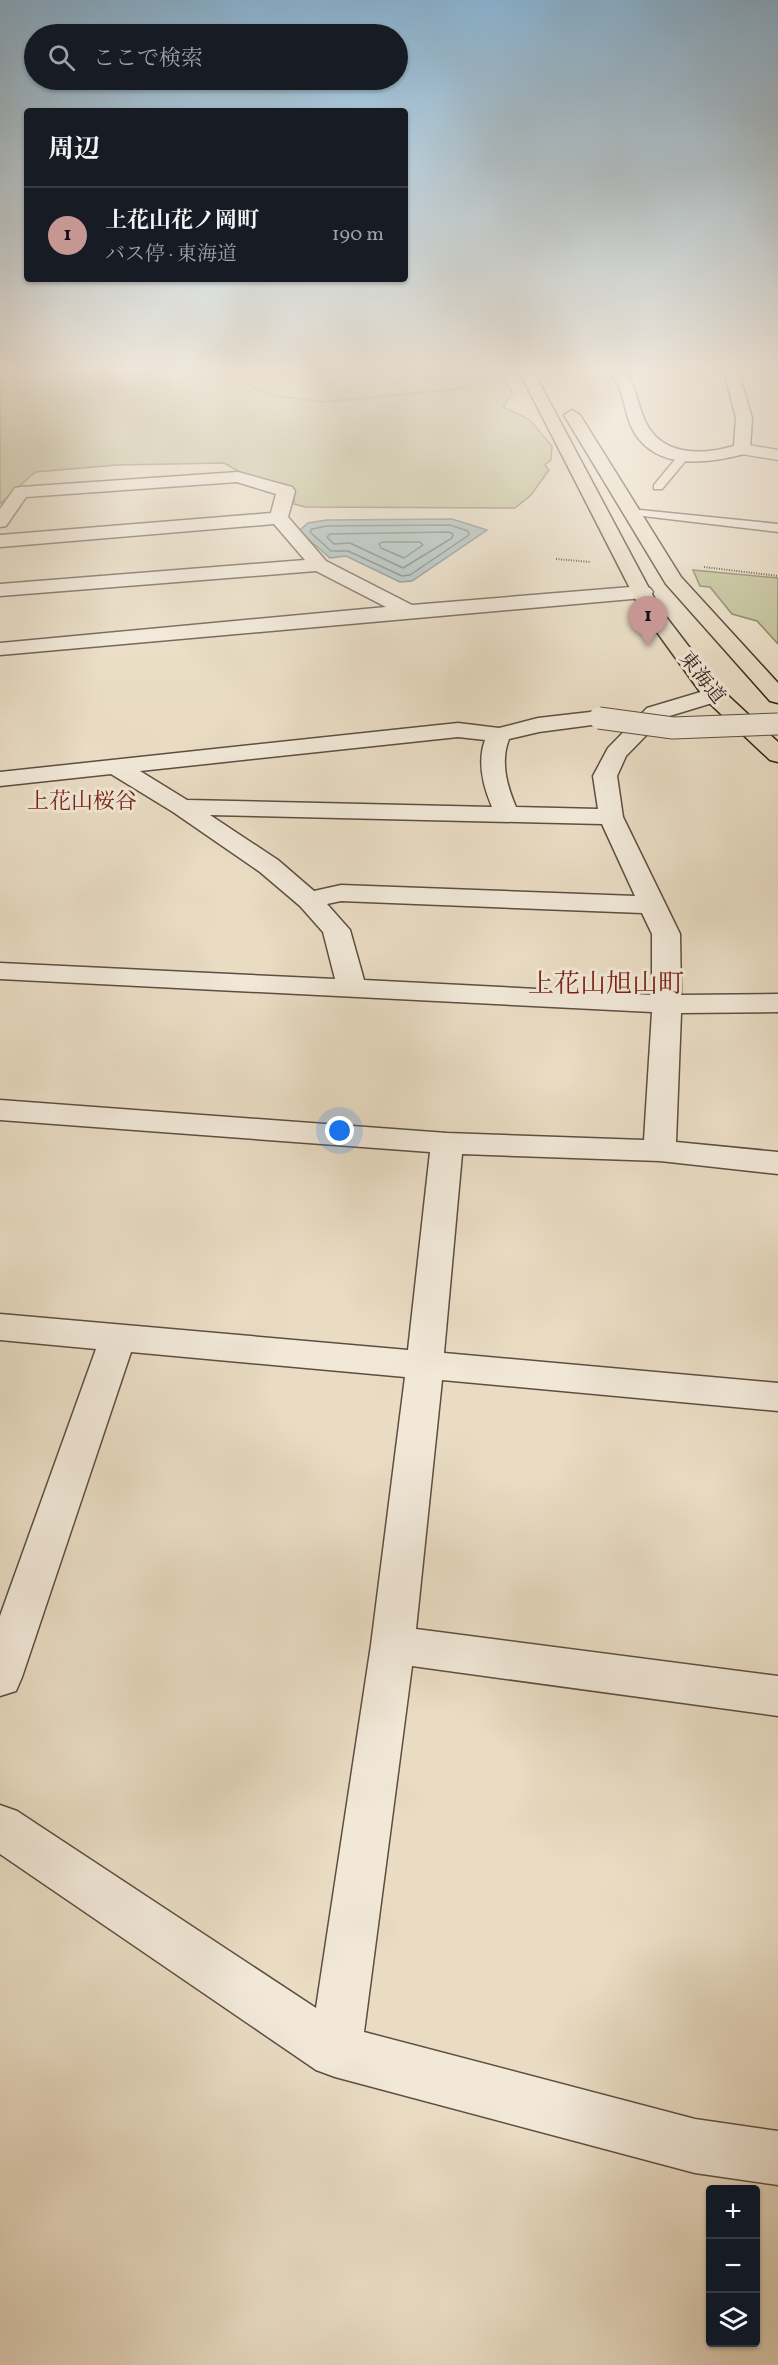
<!DOCTYPE html>
<html lang="ja">
<meta charset="utf-8">
<style>
:root{--surface:#171b24;--page:#20242c;--text:#f1f3f6;--muted:#9ea1a6;--line:#363941;--accent:#c59692}
body{margin:0;font-family:Vollkorn,"Noto Serif JP",serif;background:var(--page);color:var(--text)}
.controls{position:absolute;right:18px;bottom:18px;display:grid;overflow:hidden;border-radius:6px;box-shadow:0 2px 4px #0004}
.controls button{width:54px;height:54px;display:grid;place-items:center;padding:0;border:0;border-bottom:2px solid var(--line);background:var(--surface);color:var(--text);font:30px sans-serif}
.you{position:absolute;left:340px;top:1131px;width:21px;height:21px;margin:-15px;border:4px solid #fff;border-radius:50%;background:#1a73e8;box-shadow:0 0 0 9px #1a73e833}
.badge{display:grid;place-items:center;width:39px;height:39px;border-radius:50%;background:var(--accent);color:#111;font-size:20px;font-weight:700}
.pin{position:absolute;translate:-50% -50px;filter:drop-shadow(0 2px 3px #0008)}
.pin::after{content:'';position:absolute;top:32px;width:21px;height:18px;background:inherit;clip-path:polygon(0 0,100% 0,50% 100%)}
.list{margin:0;padding:0;list-style:none}
h2{display:flex;justify-content:space-between;align-items:center;height:78px;margin:0;padding:0 24px;font-size:26px}
h2 small{font-size:20px;font-weight:400;color:var(--muted)}
.list li{display:grid;grid-template-columns:39px 1fr auto;gap:18px;align-items:center;box-sizing:border-box;height:96px;padding:0 24px;border-top:2px solid var(--line)}
.list b{display:block;font-size:22px;white-space:nowrap}
.list p{margin:0;font-size:20px;white-space:nowrap;color:var(--muted)}
.list em{font-size:20px;font-style:normal;color:var(--muted)}
.icon{flex:none;width:33px;height:33px;fill:none;stroke:currentColor;stroke-width:2;stroke-linecap:round;stroke-linejoin:round}
.map{position:relative;flex:none;width:778px;height:2365px;overflow:hidden}
.search{position:absolute;background:var(--surface);box-shadow:0 2px 4px #0004;left:24px;top:24px;width:384px;height:66px;display:flex;align-items:center;gap:15px;box-sizing:border-box;padding:0 21px;border-radius:33px;color:var(--muted);font-size:22px}
.panel{position:absolute;background:var(--surface);box-shadow:0 2px 4px #0004;left:24px;top:108px;width:384px;height:174px;border-radius:6px}
.map>svg:first-child{display:block}
.green{fill:#bbbf90;stroke:#766f54;stroke-width:1.5}
.water{fill:#9bb9bd;stroke:#707b7b;stroke-width:1.5}
.lines{fill:none;stroke-linecap:round;stroke-linejoin:round}
.shore{stroke:#666c6a;stroke-width:1.5}
.lane-casing{stroke:#5e4e42;stroke-width:3}
.street-casing{stroke:#5e4e42;stroke-width:3}
.secondary-casing{stroke:#301f17;stroke-width:3}
.highway-casing{stroke:#301f17;stroke-width:3}
.path{stroke:#301f17;stroke-width:2;stroke-dasharray:1 1.5;stroke-linecap:butt}
.lane{fill:#f1e8d8;fill-rule:evenodd}
.street{fill:#f1e8d8;fill-rule:evenodd}
.secondary{fill:#f1e8d8;fill-rule:evenodd}
.highway{fill:#e9dcc3;fill-rule:evenodd}
.street-bridge-casing{stroke:#5e4e42;stroke-width:23;stroke-linecap:butt}
.street-bridge{stroke:#f1e8d8;stroke-width:21}
.labels{text-anchor:middle;stroke-width:6;stroke-linejoin:round;paint-order:stroke}
.far-street-label{font-size:20px;fill:#301f17;stroke:#f1e8d8}
.far-neighbourhood-label{font-size:22px;fill:#7a1f14;stroke:#f1e8d8}
.neighbourhood-label{font-size:26px;fill:#7a1f14;stroke:#f1e8d8}
</style>
<div class="map">
<svg width="778" height="2365" viewBox="0 0 778 2365">
<rect width="100%" height="100%" fill="#e9dcc3"/>
<filter id="stains"><feTurbulence type="fractalNoise" baseFrequency=".00333" numOctaves="4"/><feColorMatrix values="0 0 0 0 .2 0 0 0 0 .09 0 0 0 0 .02 0 0 0 .5 -.17"/></filter>
<radialGradient id="worn" r=".72"><stop offset=".6" stop-color="#630" stop-opacity="0"/><stop offset="1" stop-color="#630" stop-opacity=".3"/></radialGradient>
<!-- green -->
<g class="green">
<polygon points="0,367 480,367 498,373 513,392 503,407 529,419 552,446 551,460 545,465 549,470 531,495 515,508 305,507 294,504 295,490 249,477 224,463 117,465 35,472 0,504"/>
<polygon points="693,570 778,578 778,644 757,621 732,614 710,587 700,586"/>
</g>
<!-- water -->
<polygon class="water" points="452,519 487,530 412,581 400,582 346,556 330,558 299,531 308,523 327,520"/>
<g class="lines">
<!-- shore -->
<g class="shore">
<polygon points="450,525 468,531 469,535 410,575 402,576 348,551 331,551 310,532 312,529 327,526"/>
<polygon points="449,532 453,534 452,538 403,568 350,543 334,544 327,537 330,534"/>
<polygon points="382,542 420,542 423,545 404,558 381,548 379,544"/>
</g>
<!-- lane casing -->
<g class="lane-casing">
<g id="lane">
<polygon points="683,454 688,457 687,459 662,489 654,489 654,485 679,455"/>
<polygon points="630,509 778,524 778,532 626,514 626,510"/>
</g>
</g>
<!-- street casing -->
<g class="street-casing">
<g id="street">
<polygon points="742,444 778,450 778,460 736,453 734,449 736,445"/>
<polygon points="238,472 292,487 295,491 288,517 326,561 412,605 643,586 650,588 653,592 650,596 643,598 0,655 0,643 386,607 316,571 0,596 0,584 305,560 274,524 0,547 0,535 271,513 276,494 237,482 26,497 6,526 0,527 0,509 15,488 21,487"/>
<path d="M714,688L722,690L725,695L722,700L663,718L626,756L617,776L623,817L680,934L681,995L778,994V1012L681,1013L676,1142L778,1152V1174L660,1161L462,1154L444,1353L778,1383V1411L442,1380L416,1629L778,1676V1716L412,1666L364,2032L695,2119L778,2131V2185L695,2173L335,2077L316,2070L0,1854V1805L17,1811L316,2008L371,1645L405,1377L131,1352L22,1677L16,1691L0,1696V1616L96,1349L0,1340V1314L408,1350L430,1152L0,1120V1100L447,1133L644,1140L652,1012L0,979V963L335,979L323,932L300,906L260,872L173,812L111,774L0,786V772L458,723L499,728L538,718L599,711L607,713L610,718L607,723L539,732L509,739C500,762 507,786 516,807L598,809L593,776L608,748L647,708ZM458,737L485,740C477,762 483,786 492,807L187,800L140,771ZM210,815L602,824L635,896L341,885L314,891L278,860ZM341,901L642,913L652,934V995L364,980L350,930L327,904Z"/>
</g>
</g>
<!-- secondary casing -->
<g class="secondary-casing">
<path id="secondary" d="M604,367H620C635,381 636,398 643,416C658,456 699,456 734,446L736,418L723,367H737L752,418L750,449L748,453C711,463 658,472 634,432C626,418 625,400 618,385C615,377 608,373 604,367Z"/>
</g>
<!-- highway casing -->
<g class="highway-casing">
<g id="highway">
<polygon points="517,367 531,367 660,609 722,690 778,742 778,762 770,760 706,700 641,610"/>
<polygon points="572,410 580,415 681,577 778,683 778,703 770,701 666,584 564,415"/>
</g>
</g>
<!-- path -->
<g class="path">
<polyline points="209,367 274,396 326,402 467,388 468,367"/>
<polyline points="556,559 591,562"/>
<polyline points="704,567 778,576"/>
</g>
<!-- lane -->
<use href="#lane" class="lane"/>
<!-- street -->
<use href="#street" class="street"/>
<!-- secondary -->
<use href="#secondary" class="secondary"/>
<!-- highway -->
<use href="#highway" class="highway"/>
<!-- street-bridge casing -->
<g class="street-bridge-casing">
<polyline id="street-bridge" points="599,718 673,728 778,724"/>
</g>
<!-- street-bridge -->
<use href="#street-bridge" class="street-bridge"/>
</g>
<!-- sky -->
<linearGradient id="sky" x2="0" y2="1"><stop stop-color="#89b6d7"/><stop offset="0.53" stop-color="#f5efe4"/><stop offset="1" stop-color="#f5efe4" stop-opacity="0"/></linearGradient>
<rect width="778" height="698" fill="url(#sky)"/>
<g class="labels">
<!-- far-street labels -->
<g class="far-street-label">
<text transform="translate(703 677) rotate(51)" y="7">東海道</text>
</g>
<!-- far-neighbourhood labels -->
<g class="far-neighbourhood-label">
<text x="82" y="808">上花山桜谷</text>
</g>
<!-- neighbourhood labels -->
<g class="neighbourhood-label">
<text x="606" y="992">上花山旭山町</text>
</g>
</g>
<rect width="100%" height="100%" filter="url(#stains)"/>
<rect width="100%" height="100%" fill="url(#worn)"/>
</svg>
<div class="controls">
<button>+</button>
<button>−</button>
<button><svg class="icon" aria-label="layers" viewBox="0 0 24 24"><path d="M12 4l9 5-9 5-9-5zM3 14l9 5 9-5"/></svg></button>
</div>
<div class="you"></div>
<div class="pin badge" style="left:648px;top:646px">1</div>
<div class="search"><svg class="icon" aria-label="search" viewBox="0 0 24 24"><circle cx="10" cy="10" r="6"/><path d="M15 15l6 6"/></svg>ここで検索</div>
<section class="panel">
<h2>周辺<small></small></h2>
<ul class="list">
<li><span class="badge">1</span><div><b>上花山花ノ岡町</b><p>バス停 · 東海道</p></div><em>190 m</em></li>
</ul>
</section>
</div>
